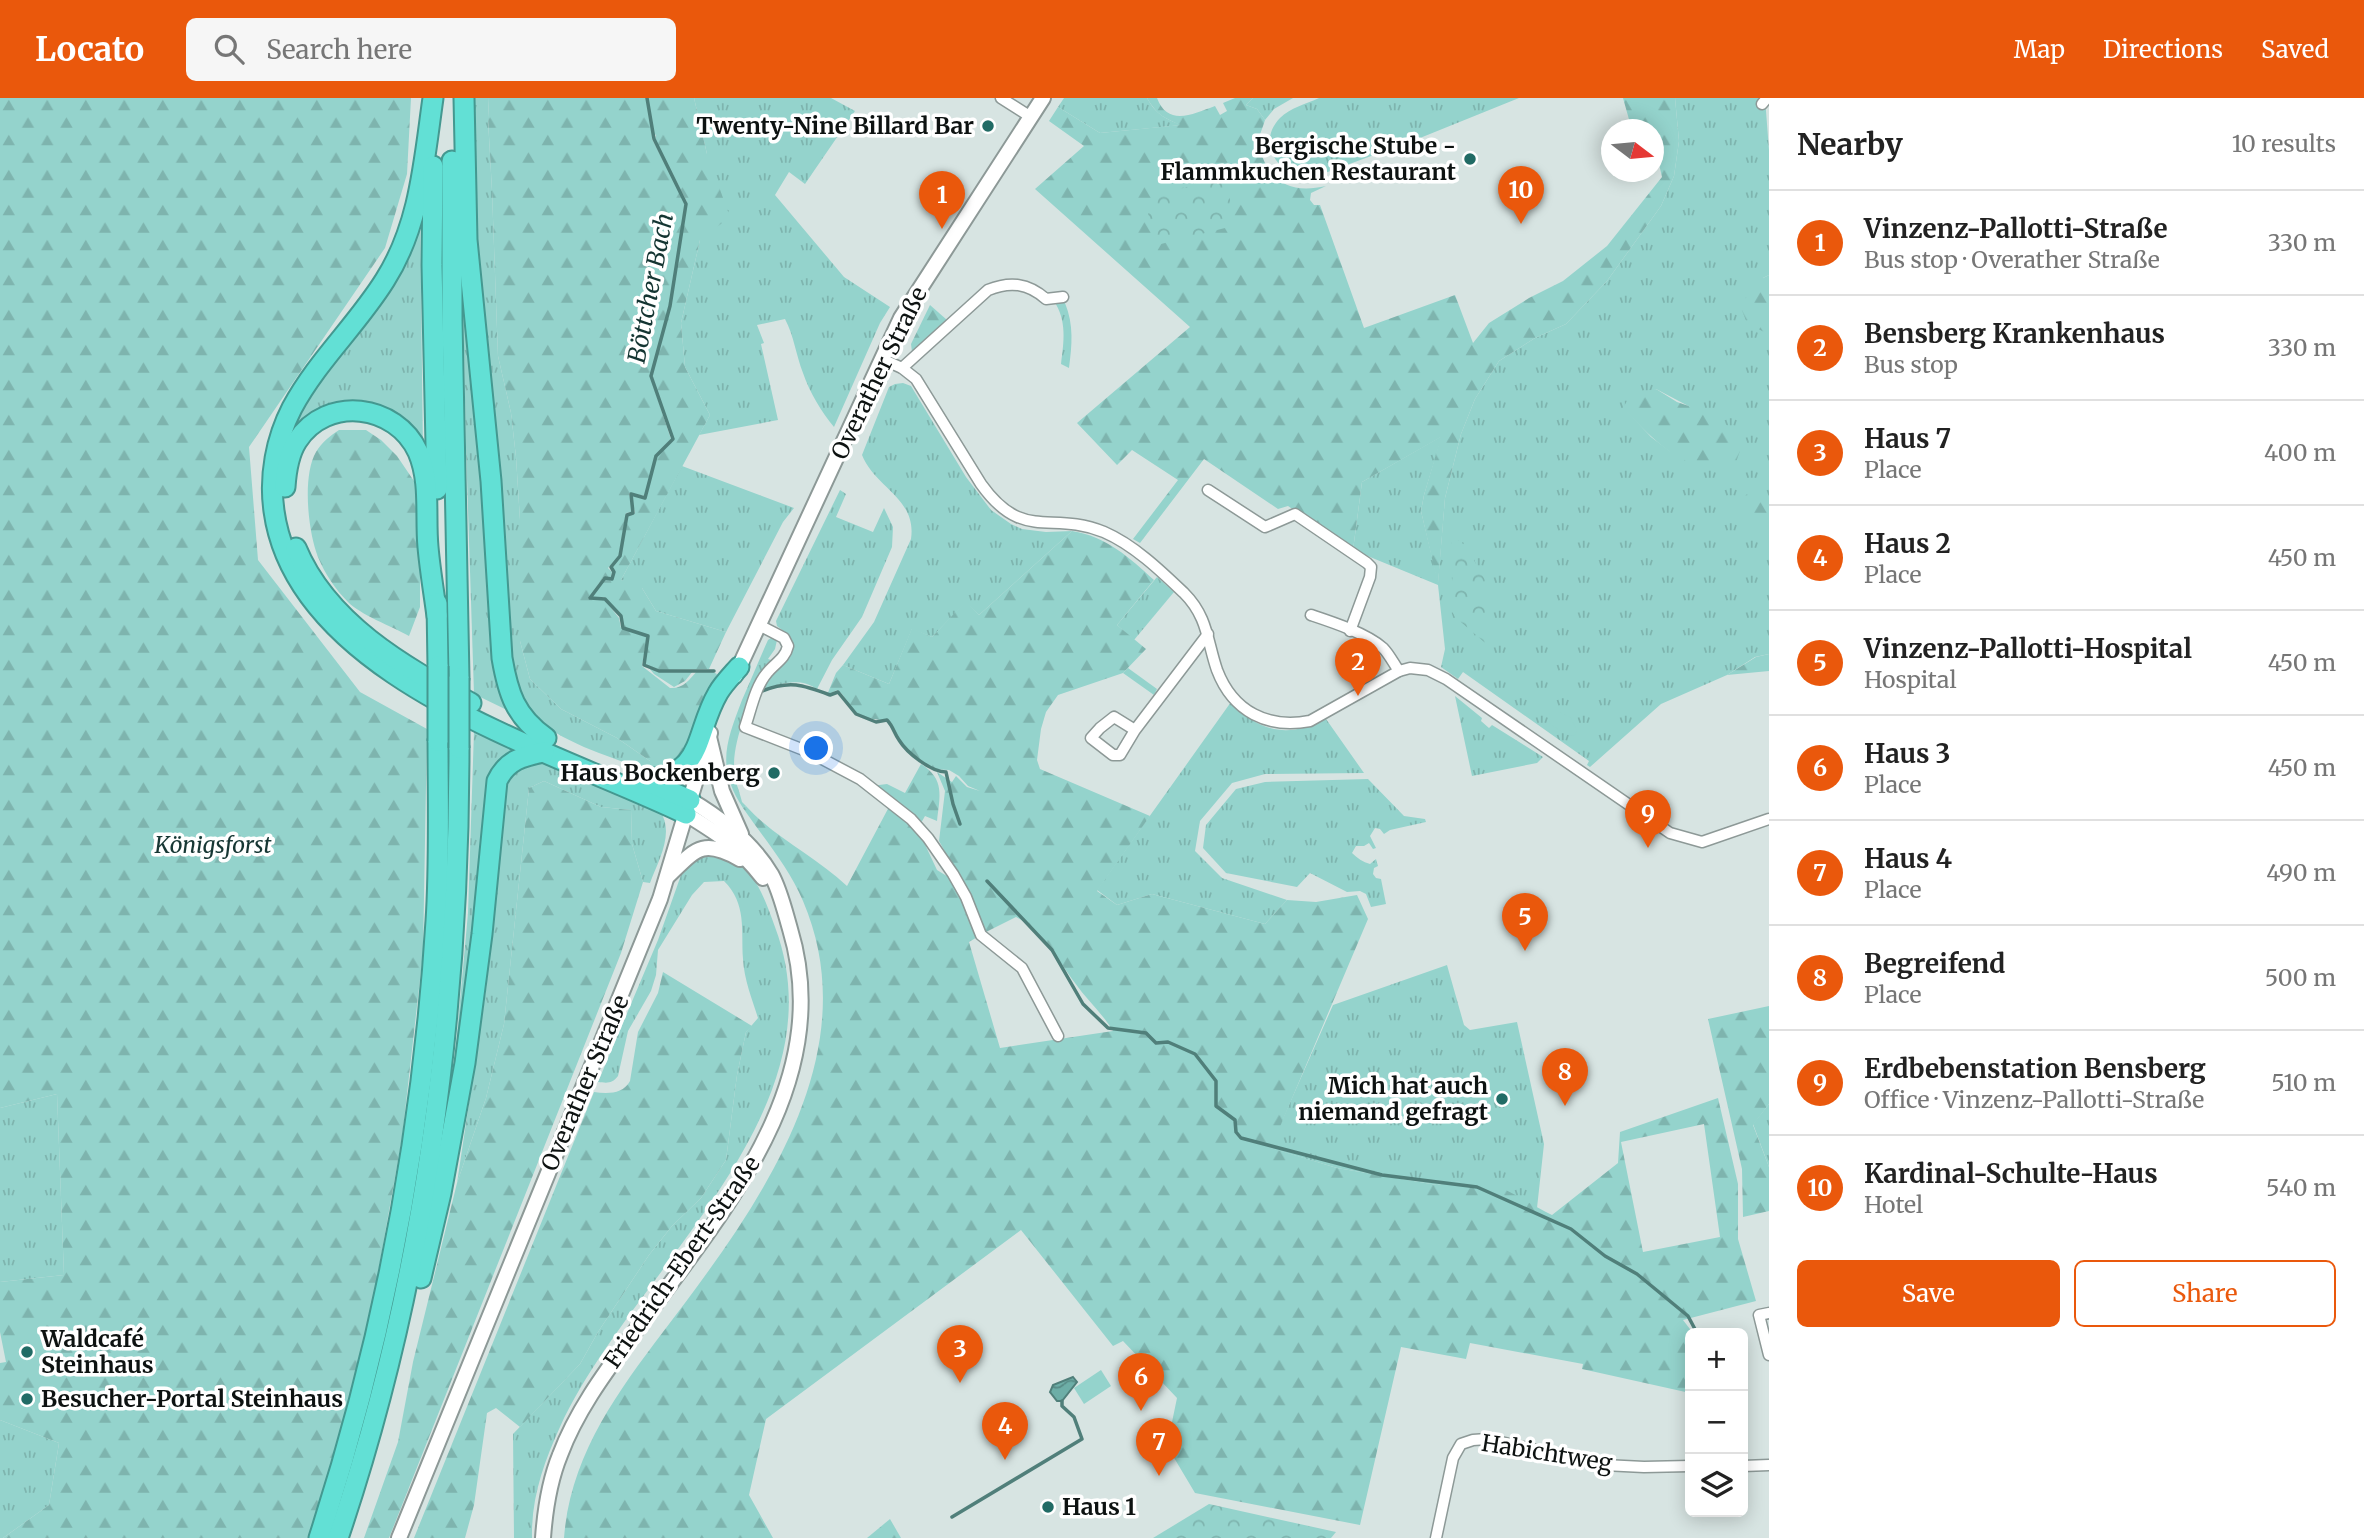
<!DOCTYPE html>
<meta charset="utf-8">
<style>
:root{--surface:#fff;--page:#f6f6f6;--text:#222;--muted:#767676;--line:#e0e0e0;--accent:#ea580c}
body{margin:0;font-family:Merriweather,serif;background:var(--page);color:var(--text)}
.controls{position:absolute;right:21px;bottom:21px;display:grid;overflow:hidden;border-radius:10px;box-shadow:0 4px 18px #0003}
.controls button{width:63px;height:63px;display:grid;place-items:center;padding:0;border:0;border-bottom:2px solid var(--line);background:var(--surface);color:var(--text);font:35px sans-serif}
.compass{position:absolute;left:1601px;top:21px;width:63px;height:63px;border-radius:50%;background:var(--surface);box-shadow:0 4px 18px #0003;rotate:106deg}
.you{position:absolute;left:817px;top:651px;width:24px;height:24px;margin:-18px;border:5px solid #fff;border-radius:50%;background:#1a73e8;box-shadow:0 0 0 10px #1a73e833}
.badge{display:grid;place-items:center;width:46px;height:46px;border-radius:50%;background:var(--accent);color:#fff;font-size:23px;font-weight:700}
.pin{position:absolute;translate:-50% -58px;filter:drop-shadow(0 2px 4px #0008)}
.pin::after{content:'';position:absolute;top:37px;width:24px;height:21px;background:inherit;clip-path:polygon(0 0,100% 0,50% 100%)}
.list{margin:0;padding:0;list-style:none}
h2{display:flex;justify-content:space-between;align-items:center;height:91px;margin:0;padding:0 28px;font-size:30px}
h2 small{font-size:23px;font-weight:400;color:var(--muted)}
.list li{display:grid;grid-template-columns:46px 1fr auto;gap:21px;align-items:center;box-sizing:border-box;height:105px;padding:0 28px;border-top:2px solid var(--line)}
.list b{display:block;font-size:26px;white-space:nowrap}
.list p{margin:0;font-size:23px;white-space:nowrap;color:var(--muted)}
.list em{font-size:23px;font-style:normal;color:var(--muted)}
.actions{display:flex;gap:14px;padding:21px 28px}
.actions a{flex:1;padding:16px 0;border:2px solid var(--accent);border-radius:10px;text-align:center;font-size:24px;color:var(--accent)}
.actions .main{background:var(--accent);color:#fff}
.icon{flex:none;width:38px;height:38px;fill:none;stroke:currentColor;stroke-width:2;stroke-linecap:round;stroke-linejoin:round}
.map{position:relative;flex:none;width:1769px;height:1440px;overflow:hidden}
header{display:flex;align-items:center;gap:42px;box-sizing:border-box;height:98px;padding:0 35px;background:var(--accent);color:#fff}
header strong{font-size:33px}
nav{display:flex;gap:38px;margin-inline-start:auto;font-size:24px}
.search{width:490px;height:63px;background:var(--page);display:flex;align-items:center;gap:18px;box-sizing:border-box;padding:0 24px;border-radius:10px;color:var(--muted);font-size:26px}
main{display:flex}
aside{flex:1;background:var(--surface)}
.map>svg:first-child{display:block}
.grass{fill:url(#grass-tufts);fill-rule:evenodd}
.forest{fill:url(#forest-firs);fill-rule:evenodd}
.park{fill:url(#park-crowns)}
.pitch{fill:#94d3cc}
.water{fill:url(#water-waves);stroke:#507f7a;stroke-width:2}
.lines{fill:none;stroke-linecap:round;stroke-linejoin:round}
.stream{stroke:#507f7a;stroke-width:3.5}
.street-casing{stroke:#8d9997;stroke-width:13}
.secondary-casing{stroke:#8d9997;stroke-width:18}
.highway-casing{stroke:#449890;stroke-width:23}
.street{stroke:#fff;stroke-width:10}
.secondary{stroke:#fff;stroke-width:14}
.highway{stroke:#62e0d5;stroke-width:19}
.highway-bridge-casing{stroke:#449890;stroke-width:23;stroke-linecap:butt}
.highway-bridge{stroke:#62e0d5;stroke-width:19}
.poi-dot{fill:#216b65;stroke:#fff;stroke-width:2.5}
.labels{text-anchor:middle;stroke-width:7;stroke-linejoin:round;paint-order:stroke}
.poi-label{font-size:23px;font-weight:bold;fill:#0d1211;stroke:#fff;text-anchor:end}
.street-label{font-size:23px;fill:#0d1211;stroke:#fff}
.park-label{font-size:23px;font-style:italic;fill:#173734;stroke:#fff}
.water-label{font-size:24px;font-style:italic;fill:#143532;stroke:#fff}
</style>
<header>
<strong>Locato</strong>
<div class="search"><svg class="icon" aria-label="search" viewBox="0 0 24 24"><circle cx="10" cy="10" r="6"/><path d="M15 15l6 6"/></svg>Search here</div>
<nav><a>Map</a><a>Directions</a><a>Saved</a></nav>
</header>
<main>
<div class="map">
<svg width="1769" height="1440" viewBox="0 0 1769 1440">
<defs>
<pattern id="grass-tufts" width="24" height="20" patternUnits="userSpaceOnUse" patternTransform="scale(1.75)"><rect width="24" height="20" fill="#94d3cc"/><path d="M3 7l-1-3M5 7V3M7 7l1-3M15 17l-1-3M17 17v-4M19 17l1-3" fill="none" stroke="#7eb4ae"/></pattern>
<pattern id="forest-firs" width="22" height="20" patternUnits="userSpaceOnUse" patternTransform="scale(1.75)"><rect width="22" height="20" fill="#94d3cc"/><path d="M5 1l3.5 6h-7zM16 11l3.5 6h-7z" fill="#7eb4ae"/></pattern>
<pattern id="park-crowns" width="20" height="18" patternUnits="userSpaceOnUse" patternTransform="scale(1.75)"><rect width="20" height="18" fill="#94d3cc"/><path d="M2 6a3 3 0 1 1 6 0M12 15a3 3 0 1 1 6 0" fill="none" stroke="#7eb4ae"/></pattern>
<pattern id="water-waves" width="16" height="10" patternUnits="userSpaceOnUse" patternTransform="scale(1.75)"><rect width="16" height="10" fill="#6daea7"/><path d="M0 5q4-4 8 0t8 0" fill="none" stroke="#588c87"/></pattern>
</defs>
<rect width="100%" height="100%" fill="#d7e4e2"/>
<!-- grass -->
<g class="grass">
<path d="M472,0H489L488,21L492,93L498,258L511,315L516,359L520,422V543L530,581L561,611L617,640L650,663H679L654,675L641,671C603,655 545,641 524,604C514,586 513,566 511,546L476,151Z"/>
<path d="M694,0H831L855,13L805,86L789,74L775,97L844,179L890,209L880,225L834,329C821,313 810,295 803,275C796,257 794,238 785,221L757,227L764,245L761,246L778,322L699,337L710,317L685,269L681,225L700,142L707,56Z"/>
<path d="M1064,0H1147C1156,16 1165,21 1182,27L1100,35L1058,9Z"/>
<polygon points="1253,0 1293,0 1274,11 1265,22 1257,11 1246,7"/>
<path d="M1319,0H1519L1420,40L1306,82C1278,75 1256,45 1280,20C1290,10 1306,6 1319,0Z"/>
<path d="M1675,0H1765L1769,52V177L1763,180L1766,235H1769V556L1755,559L1727,577L1661,606L1590,669L1587,667L1589,663L1463,574L1458,581L1441,569L1445,551L1438,487L1353,452L1362,384L1442,338L1424,397L1421,413L1438,484L1445,400L1461,336L1475,301L1499,263L1535,240L1566,226L1607,183L1661,108L1674,78L1679,43ZM1656,291L1694,311L1671,354L1651,339L1624,310Z"/>
<path d="M420,111L423,354C416,341 409,330 396,321C358,293 301,314 285,357C280,370 281,385 282,399C286,482 352,540 419,579L417,583C389,564 360,547 336,523C274,462 258,370 306,295C332,255 369,221 393,180C405,158 413,134 420,111Z"/>
<polygon points="462,153 517,617 474,596 466,350"/>
<path d="M1054,203L1065,205C1074,227 1072,247 1069,270L1061,266C1064,243 1067,223 1054,203Z"/>
<path d="M903,285L911,288L966,379L991,412L1011,426L1022,431L1046,434L1072,433L979,517L966,504L932,539L912,531L889,586L843,567L874,524L911,441C917,400 875,390 862,357L889,289L895,286Z"/>
<polygon points="682,368 794,410 783,424 726,534 656,513 642,490 621,482"/>
<path d="M840,392L846,396L836,419L873,434L884,410L893,429L892,449L862,519L832,562L817,591C800,579 780,585 762,592L766,582L792,547L786,535L777,528L776,523Z"/>
<polygon points="1157,479 1174,494 1134,542 1117,527"/>
<path d="M771,540L777,542L775,551L768,561L774,563C755,594 733,634 734,672C734,682 740,694 742,704L746,708L743,710C716,669 726,644 742,602C751,582 759,562 768,542Z"/>
<polygon points="1128,570 1157,591 1154,597 1123,575"/>
<polygon points="1455,598 1482,620 1481,623 1489,630 1492,627 1543,659 1537,665 1472,678"/>
<path d="M1231,604C1260,635 1289,640 1326,621L1364,675L1265,676L1232,685L1200,723L1195,753L1222,780L1287,802L1265,826L1152,796L1117,807L1097,792Z"/>
<polygon points="474,633 521,654 510,661 487,744 446,1034 454,969 468,815"/>
<path d="M535,664L548,667L660,713C675,735 658,763 650,785L643,784L632,746L631,712L601,709L544,683L529,690L504,926L486,1000L457,1085L486,892L506,686L518,669Z"/>
<path d="M1368,681L1404,718L1425,721L1426,724L1390,732L1384,736L1380,731L1375,730L1370,738L1376,750L1373,751L1369,745L1364,748H1356L1352,755C1357,760 1363,764 1370,766L1376,761L1378,768L1374,770L1373,776L1376,780L1381,781L1386,806L1371,809L1366,796L1360,793L1347,794L1310,775L1297,789L1226,775L1203,750L1206,727L1236,691L1265,684Z"/>
<path d="M710,753C718,756 727,758 735,762C756,774 767,807 775,829C845,1015 630,1175 560,1329C544,1364 531,1400 532,1440H514L513,1336L580,1266L598,1234L649,1157L672,1128L701,1100L726,1062L737,977L746,934L758,920C752,901 744,881 743,861C741,832 747,806 724,783L704,784L692,797L658,852L656,877L651,893L628,933L618,978C612,986 607,985 598,984L658,842L686,763Z"/>
<path d="M1447,867L1464,927L1470,932L1517,924L1544,1046L1537,1110C1499,1090 1481,1076 1437,1087L1337,1070L1270,1050L1333,907Z"/>
<polygon points="57,996 64,1177 0,1184 0,1010"/>
<polygon points="1769,1006 1769,1069 1753,1026"/>
<polygon points="0,1322 59,1345 49,1407 3,1440 0,1440"/>
</g>
<!-- forest -->
<g class="forest">
<polygon points="0,0 411,0 407,76 385,150 249,349 258,462 360,594 427,631 423,855 402,1040 370,1220 336,1354 309,1440 3,1440 49,1407 59,1345 0,1322 0,1265 6,1264 0,1234 0,1184 64,1177 57,996 0,1010"/>
<path d="M489,0H694L707,56L730,119L700,142L681,225L685,269L710,317L621,482L642,486V490L656,513L726,534L709,571L660,572L644,566L648,537L622,529L621,519L604,499H591L604,481L612,482L614,474L610,470L621,458L628,417L635,415L631,397L646,400L657,358L673,341L652,277L671,206L687,104L655,41L656,37L654,36L652,41L685,105L670,205L650,278L671,341L655,358L645,398L629,395L633,414L626,415L619,458L608,470L612,474L611,481L603,480L588,501H604L619,520L621,530L647,539L642,568L670,590C683,591 689,582 697,573L713,574L717,576L695,626L689,648L679,663H650L617,640L561,611L530,581L520,543V422L516,359L511,315L498,258L492,93L488,20Z"/>
<path d="M1147,0H1157C1168,29 1193,16 1215,8L1220,17L1227,13L1223,5L1235,0H1253L1246,7L1257,11L1265,22C1263,29 1259,37 1259,43C1259,51 1262,58 1265,65C1279,90 1299,94 1326,88L1311,95L1310,102L1314,107H1320L1364,230L1455,197L1473,245L1489,225L1529,200L1563,183L1607,148L1662,79L1654,44V32L1647,31L1643,26L1630,25L1623,0H1675L1679,43L1674,78L1661,108L1607,183L1566,226L1535,240L1499,263L1475,301L1461,336L1445,400L1438,487L1421,413L1424,397L1441,339L1362,384L1353,452L1288,408L1278,411L1204,361L1140,445L1133,441L1178,382L1132,352L1117,367L1077,325L1190,229L1035,91L1084,48L1049,23L1058,9L1100,35L1180,27C1163,19 1157,17 1147,0Z"/>
<path d="M1769,177V235H1766L1747,225L1741,210C1747,196 1755,183 1769,177Z"/>
<polygon points="930,207 947,222 912,254 911,246"/>
<path d="M1656,291L1677,304L1718,318L1736,337L1740,353L1736,364C1689,383 1653,341 1623,310L1631,296Z"/>
<path d="M339,332H366L381,342L397,358L416,386L420,418V509L409,538C393,529 359,516 348,504C335,491 325,476 318,459C308,434 302,378 316,354C322,344 330,338 339,332Z"/>
<path d="M1748,395H1759L1769,400V438C1755,433 1747,427 1738,414L1740,403Z"/>
<path d="M1072,433C1106,438 1130,460 1154,482L1117,527L1146,551L1123,575L1058,597L1046,614L1041,631L1037,662L1040,671L1150,718L1097,793L1117,807L1152,796L1265,826L1287,802L1316,804L1357,797L1368,821L1271,1050L1337,1070L1437,1087C1451,1084 1467,1081 1481,1083C1503,1087 1531,1107 1552,1117L1618,1065L1620,1034L1718,1000L1738,1086V1141L1756,1203L1683,1222L1693,1235H1690V1295L1582,1271L1583,1266L1470,1245L1466,1261L1401,1249L1360,1427L1195,1395L1167,1348L1177,1300L1123,1243L1113,1248L1021,1132L766,1321L749,1397L773,1440H564C570,1359 616,1296 663,1234C754,1114 870,960 803,803C788,768 764,741 743,710L746,708C775,740 815,758 847,788L890,707L921,738L937,772L950,780L965,805L979,838L969,844L1000,950L1113,933C1102,915 1087,902 1075,885C1057,861 1044,833 1016,819L984,835L966,791L939,743L945,693L937,674L952,684L956,678L967,689L980,693L968,688L959,678L949,672L932,671L917,661L900,645L888,623C876,621 859,621 851,610C846,603 844,596 837,592L827,597L836,575L843,567L889,586L912,530L932,539L966,503L979,517ZM1704,1026L1720,1139L1643,1154L1621,1044Z"/>
<polygon points="1769,556 1769,573 1727,577 1756,559"/>
<polygon points="649,570 659,574 693,573 685,583 674,589 654,576"/>
<path d="M921,666C945,681 940,698 937,723L925,718L921,725L871,688L887,686L905,695Z"/>
<polygon points="544,683 601,709 631,712 632,746 643,784 621,855 389,1440 364,1440 398,1344 413,1264 457,1085 486,1000 504,926 529,690"/>
<path d="M663,874L752,928L746,934L737,977L726,1062L701,1100L672,1128L649,1157L598,1234L580,1266L520,1329L496,1310L487,1315L474,1407L465,1440H414L594,994C608,996 623,996 630,983L638,934L658,895Z"/>
<polygon points="1769,908 1769,1006 1753,1027 1769,1069 1769,1113 1743,1119 1742,1071 1708,921"/>
<polygon points="890,1421 901,1440 867,1440"/>
</g>
<!-- park -->
<g class="park">
<path d="M1225,78L1230,97V126L1225,130L1157,147C1149,129 1143,115 1155,98Z"/>
<polygon points="1451,437 1466,448 1490,491 1488,529 1490,549 1455,519 1449,507 1454,468"/>
<polygon points="1209,1406 1336,1434 1331,1440 1153,1440"/>
</g>
<!-- pitch -->
<g class="pitch">
<polygon points="1560,614 1571,620 1577,633 1574,638 1565,636 1549,625 1550,615"/>
<polygon points="1101,1272 1111,1288 1084,1306 1074,1290"/>
</g>
<!-- water -->
<polygon class="water" points="1073,1279 1077,1284 1062,1303 1057,1303 1050,1294 1053,1287"/>
<g class="lines">
<!-- stream -->
<g class="stream">
<polyline points="647,0 654,41 686,106 670,208 651,278 673,341 656,358 645,400 631,396 633,415 627,417 620,458 611,469 614,474 612,481 605,480 590,500 605,501 621,518 623,530 648,538 644,567 659,573 714,573"/>
<path d="M762,593C790,582 803,587 830,597L838,594L856,616L876,624L887,622C893,628 894,635 899,642C907,655 931,674 946,674L953,706L960,726"/>
<polyline points="987,783 1052,852 1083,906 1108,930 1146,935 1156,945 1168,944 1195,956 1216,983 1216,1008 1235,1022 1236,1034 1241,1040 1382,1077 1477,1089 1571,1131 1605,1158 1637,1176 1688,1218 1697,1235"/>
<polyline points="952,1419 1082,1341 1074,1319 1062,1308 1062,1303"/>
</g>
<!-- street casing -->
<g class="street-casing">
<g id="street">
<polyline points="1001,0 1031,19"/>
<polyline points="1762,6 1767,0"/>
<path d="M882,261L902,270L916,281L981,386C1023,445 1050,412 1104,434C1134,447 1161,473 1184,495C1208,519 1207,543 1217,572C1233,614 1268,631 1310,623L1399,573L1410,570L1428,572L1446,581L1670,735L1702,744L1769,721"/>
<path d="M902,270L988,192C1010,183 1028,185 1046,201L1063,199"/>
<polyline points="1208,392 1265,429 1295,416 1367,465 1371,469 1370,479 1350,533"/>
<path d="M1311,517C1332,524 1366,535 1383,550C1389,556 1394,566 1399,573"/>
<path d="M759,527L784,540L788,548C785,561 775,565 767,575C755,589 751,612 745,629L809,654L860,681L911,721L928,740L953,776L966,799L981,837L1022,870L1058,938"/>
<polyline points="1135,632 1120,657 1113,657 1091,640 1100,630 1114,619 1135,632 1208,536"/>
<polyline points="1769,1215 1759,1217 1769,1257"/>
<polyline points="1743,1368 1769,1367"/>
<polyline points="1436,1440 1453,1360 1461,1346 1473,1342 1487,1341 1604,1367 1644,1369 1690,1368"/>
</g>
</g>
<!-- secondary casing -->
<g class="secondary-casing">
<g id="secondary">
<polyline points="735,578 901,220 1043,0"/>
<polyline points="709,639 722,693 741,736"/>
<path d="M686,716C720,737 738,748 763,780"/>
<path d="M668,778C696,751 702,740 740,761"/>
<polyline points="399,1440 660,801 710,635"/>
<path d="M543,1440C545,1412 549,1384 560,1357C576,1314 604,1276 631,1239C716,1121 838,989 790,831C785,814 780,792 771,776C752,744 722,721 690,702"/>
</g>
</g>
<!-- highway casing -->
<g class="highway-casing">
<g id="highway">
<path d="M433,0C424,63 420,127 385,182C357,227 317,263 292,310C276,341 269,378 274,413C297,581 554,652 686,716"/>
<path d="M464,0L467,142L491,383L502,560C508,595 515,618 546,640"/>
<polyline points="452,63 452,222 459,580"/>
<polyline points="433,68 432,167 437,391"/>
<path d="M285,389C286,374 288,357 297,343C327,297 396,306 418,354C431,384 425,418 428,449C430,472 434,495 437,518"/>
<path d="M296,450C327,525 403,568 471,605"/>
<polyline points="437,505 438,568"/>
<polyline points="639,680 690,702"/>
<path d="M646,681C705,677 694,636 718,595C723,586 732,577 739,569"/>
<path d="M421,1180L441,1095L465,965L482,836L497,683C507,662 523,658 544,654"/>
<path d="M319,1440C384,1240 423,1032 436,823C440,763 438,703 438,643"/>
<path d="M338,1440C424,1186 459,918 459,650"/>
</g>
</g>
<!-- street -->
<use href="#street" class="street"/>
<!-- secondary -->
<use href="#secondary" class="secondary"/>
<!-- highway -->
<use href="#highway" class="highway"/>
<!-- highway-bridge casing -->
<g class="highway-bridge-casing">
<g id="highway-bridge">
<polyline points="438,568 438,643"/>
<polyline points="459,650 459,580"/>
</g>
</g>
<!-- highway-bridge -->
<use href="#highway-bridge" class="highway-bridge"/>
</g>
<!-- markers -->
<g class="poi-dot">
<circle cx="988" cy="28" r="7"/>
<circle cx="1470" cy="61" r="7"/>
<circle cx="774" cy="675" r="7"/>
<circle cx="1502" cy="1001" r="7"/>
<circle cx="27" cy="1254" r="7"/>
<circle cx="27" cy="1301" r="7"/>
<circle cx="1048" cy="1409" r="7"/>
</g>
<g class="labels">
<!-- poi labels -->
<g class="poi-label">
<text x="974" y="36">Twenty-Nine Billard Bar</text>
<text x="1456" y="56">Bergische Stube -<tspan x="1456" dy="26">Flammkuchen Restaurant</tspan></text>
<text x="760" y="683">Haus Bockenberg</text>
<text x="1488" y="996">Mich hat auch<tspan x="1488" dy="26">niemand gefragt</tspan></text>
<text x="41" y="1249" text-anchor="start">Waldcafé<tspan x="41" dy="26">Steinhaus</tspan></text>
<text x="41" y="1309" text-anchor="start">Besucher-Portal Steinhaus</text>
<text x="1062" y="1417" text-anchor="start">Haus 1</text>
</g>
<!-- street labels -->
<g class="street-label">
<text transform="translate(879 275) rotate(-64)" y="8">Overather Straße</text>
<text transform="translate(585 985) rotate(-67)" y="8">Overather Straße</text>
<text transform="translate(682 1164) rotate(-55)" y="8">Friedrich-Ebert-Straße</text>
<text transform="translate(1547 1355) rotate(9)" y="8">Habichtweg</text>
</g>
<!-- park labels -->
<g class="park-label">
<text x="213" y="755">Königsforst</text>
</g>
<!-- water labels -->
<g class="water-label">
<text transform="translate(651 190) rotate(-79)" y="8">Böttcher Bach</text>
</g>
</g>
</svg>
<div class="controls">
<button>+</button>
<button>−</button>
<button><svg class="icon" aria-label="layers" viewBox="0 0 24 24"><path d="M12 4l9 5-9 5-9-5zM3 14l9 5 9-5"/></svg></button>
</div>
<svg class="compass" viewBox="-18 -18 36 36"><path d="M0-13l5 13h-10z" fill="#e53935"/><path d="M0 13l5-13h-10z" fill="#767676"/></svg>
<div class="you"></div>
<div class="pin badge" style="left:942px;top:131px">1</div>
<div class="pin badge" style="left:1358px;top:598px">2</div>
<div class="pin badge" style="left:960px;top:1285px">3</div>
<div class="pin badge" style="left:1005px;top:1362px">4</div>
<div class="pin badge" style="left:1525px;top:853px">5</div>
<div class="pin badge" style="left:1141px;top:1313px">6</div>
<div class="pin badge" style="left:1159px;top:1378px">7</div>
<div class="pin badge" style="left:1565px;top:1008px">8</div>
<div class="pin badge" style="left:1648px;top:750px">9</div>
<div class="pin badge" style="left:1521px;top:126px">10</div>
</div>
<aside>
<h2>Nearby<small>10 results</small></h2>
<ul class="list">
<li><span class="badge">1</span><div><b>Vinzenz-Pallotti-Straße</b><p>Bus stop · Overather Straße</p></div><em>330 m</em></li>
<li><span class="badge">2</span><div><b>Bensberg Krankenhaus</b><p>Bus stop</p></div><em>330 m</em></li>
<li><span class="badge">3</span><div><b>Haus 7</b><p>Place</p></div><em>400 m</em></li>
<li><span class="badge">4</span><div><b>Haus 2</b><p>Place</p></div><em>450 m</em></li>
<li><span class="badge">5</span><div><b>Vinzenz-Pallotti-Hospital</b><p>Hospital</p></div><em>450 m</em></li>
<li><span class="badge">6</span><div><b>Haus 3</b><p>Place</p></div><em>450 m</em></li>
<li><span class="badge">7</span><div><b>Haus 4</b><p>Place</p></div><em>490 m</em></li>
<li><span class="badge">8</span><div><b>Begreifend</b><p>Place</p></div><em>500 m</em></li>
<li><span class="badge">9</span><div><b>Erdbebenstation Bensberg</b><p>Office · Vinzenz-Pallotti-Straße</p></div><em>510 m</em></li>
<li><span class="badge">10</span><div><b>Kardinal-Schulte-Haus</b><p>Hotel</p></div><em>540 m</em></li>
</ul>
<div class="actions"><a class="main">Save</a><a>Share</a></div>
</aside>
</main>
